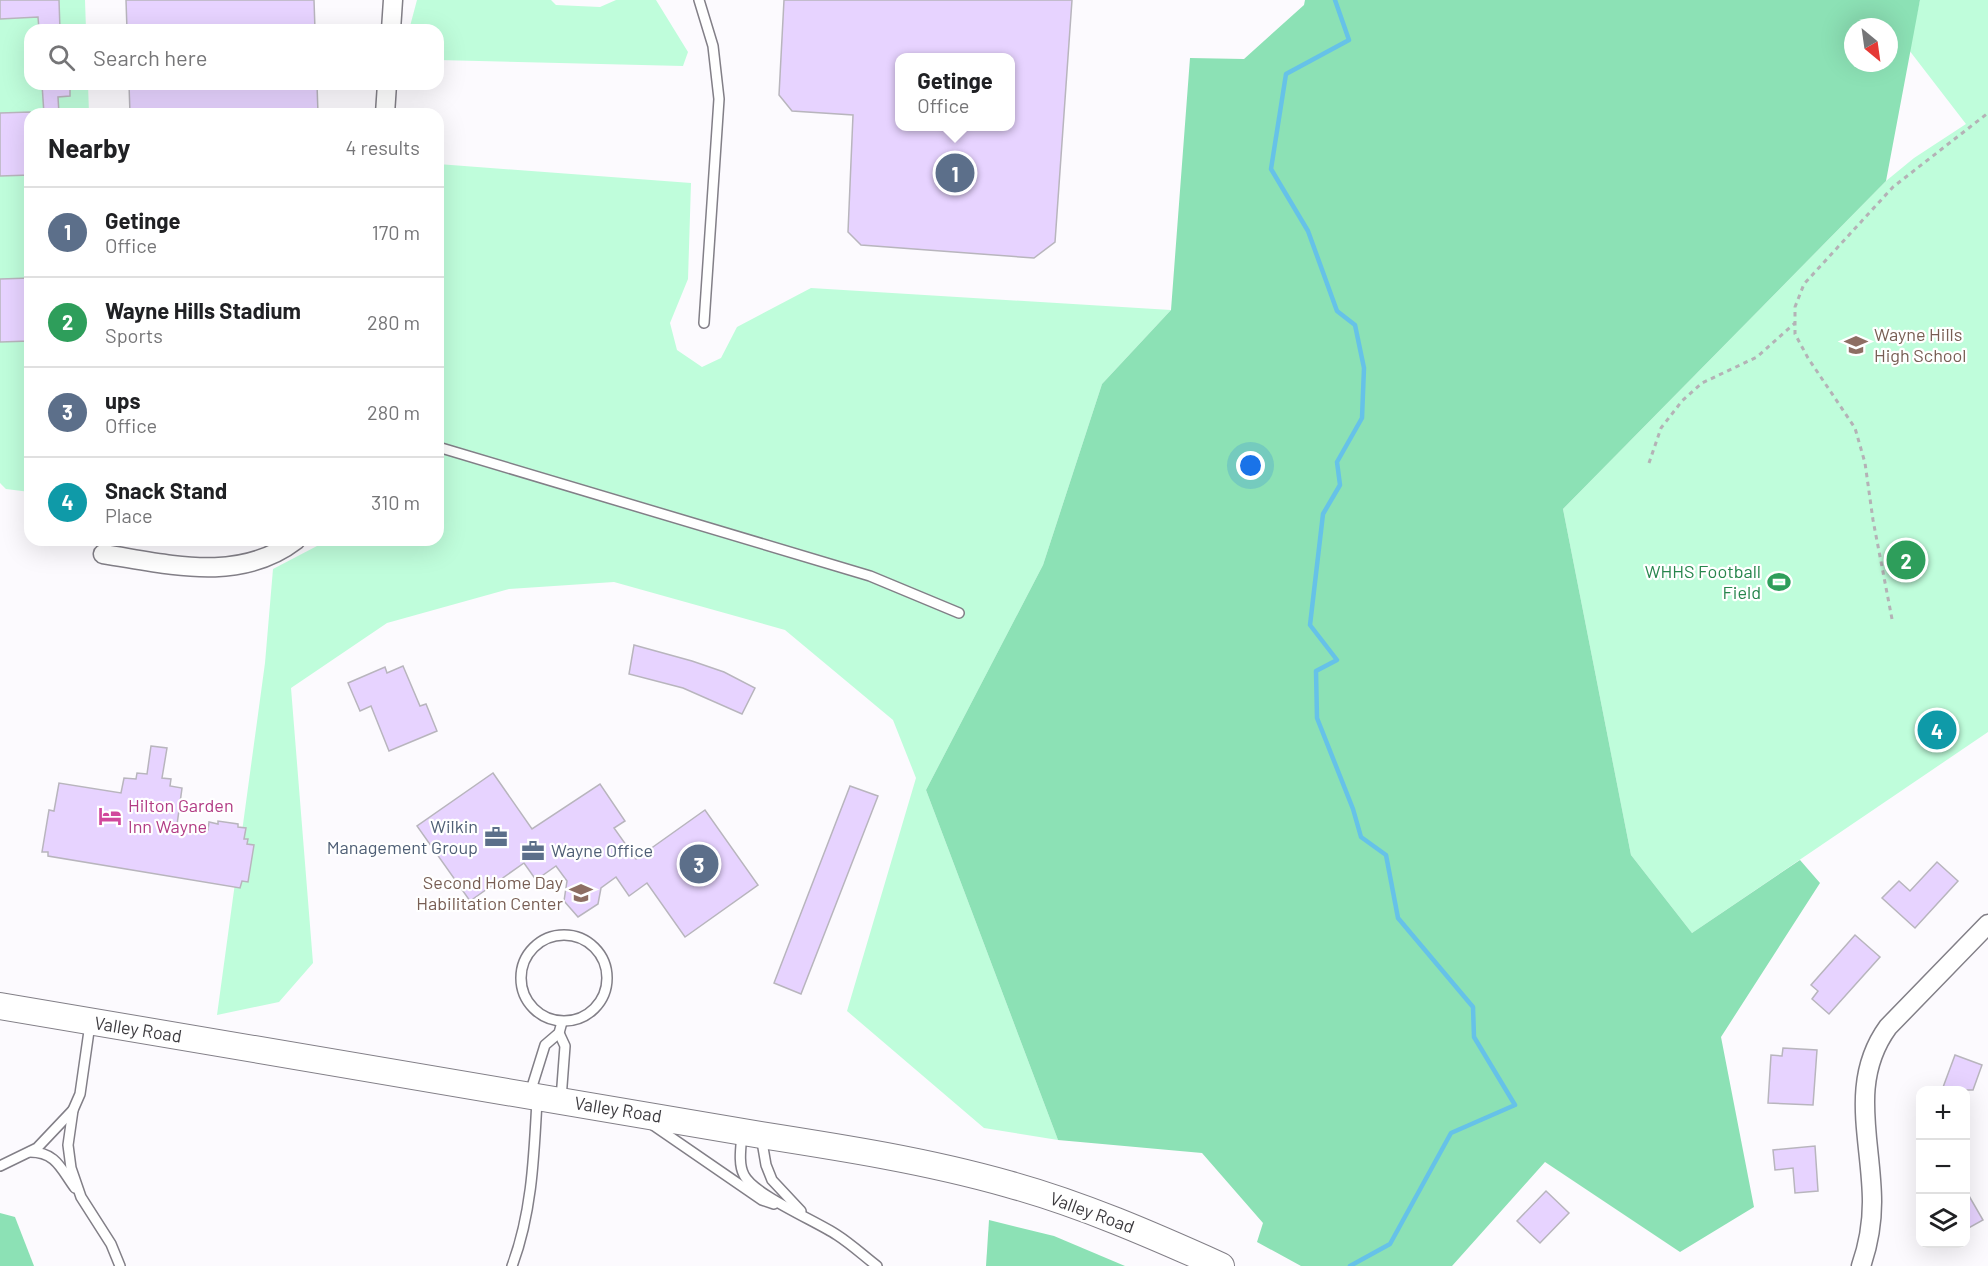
<!DOCTYPE html>
<meta charset="utf-8">
<style>
:root{--surface:#fff;--page:#f2f2f2;--text:#202124;--muted:#757577;--line:#e0e0e0;--accent:#b45309}
body{margin:0;font-family:Barlow,sans-serif;background:var(--page);color:var(--text)}
.controls{position:absolute;right:18px;bottom:18px;display:grid;overflow:hidden;border-radius:12px;box-shadow:0 6px 24px #0002}
.controls button{width:54px;height:54px;display:grid;place-items:center;padding:0;border:0;border-bottom:2px solid var(--line);background:var(--surface);color:var(--text);font:30px sans-serif}
.compass{position:absolute;left:1844px;top:18px;width:54px;height:54px;border-radius:50%;background:var(--surface);box-shadow:0 6px 24px #0002;rotate:151deg}
.you{position:absolute;left:1251px;top:466px;width:21px;height:21px;margin:-15px;border:4px solid #fff;border-radius:50%;background:#1a73e8;box-shadow:0 0 0 9px #1a73e833}
.badge{display:grid;place-items:center;width:39px;height:39px;border-radius:50%;background:var(--accent);color:#fff;font-size:20px;font-weight:700}
.pin{position:absolute;translate:-50% -50%;border:3px solid #fff;box-shadow:0 2px 6px #0006}
.popup{position:absolute;left:895px;top:53px;width:120px;height:78px;box-sizing:border-box;display:grid;place-content:center;border-radius:12px;background:var(--surface);filter:drop-shadow(0 2px 4px #0005);font-size:20px;white-space:nowrap;color:var(--muted)}
.popup b{font-size:22px;color:var(--text)}
.popup::after{content:'';position:absolute;left:50%;top:100%;margin-left:-12px;border:12px solid transparent;border-top-color:var(--surface)}
.list{margin:0;padding:0;list-style:none}
h2{display:flex;justify-content:space-between;align-items:center;height:78px;margin:0;padding:0 24px;font-size:26px}
h2 small{font-size:20px;font-weight:400;color:var(--muted)}
.list li{display:grid;grid-template-columns:39px 1fr auto;gap:18px;align-items:center;box-sizing:border-box;height:90px;padding:0 24px;border-top:2px solid var(--line)}
.list b{display:block;font-size:22px;white-space:nowrap}
.list p{margin:0;font-size:20px;white-space:nowrap;color:var(--muted)}
.list em{font-size:20px;font-style:normal;color:var(--muted)}
.icon{flex:none;width:33px;height:33px;fill:none;stroke:currentColor;stroke-width:2;stroke-linecap:round;stroke-linejoin:round}
.map{position:relative;flex:none;width:1988px;height:1266px;overflow:hidden}
.search{position:absolute;background:var(--surface);box-shadow:0 6px 24px #0002;left:24px;top:24px;width:420px;height:66px;display:flex;align-items:center;gap:15px;box-sizing:border-box;padding:0 21px;border-radius:18px;color:var(--muted);font-size:22px}
.panel{position:absolute;background:var(--surface);box-shadow:0 6px 24px #0002;left:24px;top:108px;width:420px;height:438px;border-radius:18px}
.map>svg:first-child{display:block}
.green{fill:#bffddb}
.forest{fill:#8ce1b5;fill-rule:evenodd}
.lines{fill:none;stroke-linecap:round;stroke-linejoin:round}
.stream{stroke:#66c2e8;stroke-width:4.5}
.building{fill:#e7d3ff;stroke:#b8b5bd;stroke-width:1.5;fill-rule:evenodd}
.service-casing{stroke:#827f87;stroke-width:12}
.minor-casing{stroke:#827f87;stroke-width:21}
.secondary-casing{stroke:#827f87;stroke-width:28}
.path{stroke:#b4b2b6;stroke-width:3;stroke-dasharray:4.5 4.5;stroke-linecap:butt}
.service{stroke:#fff;stroke-width:9}
.minor{stroke:#fff;stroke-width:18}
.secondary{stroke:#fff;stroke-width:26}
.labels{text-anchor:middle;stroke-width:4.5;stroke-linejoin:round;paint-order:stroke}
.education-label{font-size:18px;fill:#785e54;stroke:#fff;text-anchor:start}
.leisure-label{font-size:18px;fill:#27864d;stroke:#fff;text-anchor:end}
.hotel-label{font-size:18px;fill:#b23c85;stroke:#fff;text-anchor:start}
.service-label{font-size:18px;fill:#4e5e75;stroke:#fff;text-anchor:end}
.street-label{font-size:18px;fill:#3d3b3f;stroke:#fff}
</style>
<div class="map">
<svg width="1988" height="1266" viewBox="0 0 1988 1266">
<rect width="100%" height="100%" fill="#fcfafe"/>
<!-- green -->
<g class="green">
<polygon points="0,0 85,0 86,30 30,30 30,84 88,84 89,114 30,114 30,492 6,489 0,483"/>
<polygon points="417,0 551,0 556,5 600,7 616,0 656,0 688,52 683,66 438,60 438,30 409,30"/>
<polygon points="1920,0 1988,0 1988,732 1692,933 1631,855 1563,509 1886,181 1914,158 1966,124 1909,50"/>
<polygon points="438,164 691,183 688,279 670,323 677,350 702,367 721,358 737,327 811,288 1171,310 1102,384 1043,565 926,790 1058,1140 984,1128 847,1011 916,778 893,720 785,630 614,582 509,589 387,623 291,688 313,963 279,1002 217,1015 265,663 273,569 317,546 322,540 438,540"/>
</g>
<!-- forest -->
<g class="forest">
<path d="M1305,0H1920L1886,181L1563,509L1631,855L1692,933L1800,860L1820,883L1721,1037L1754,1207L1680,1252L1545,1162L1452,1266H1301L1257,1242L1263,1223L1202,1153L1058,1140L926,790L1043,565L1102,384L1171,310L1190,58L1244,59L1304,5ZM1853,27H1889V63H1853Z"/>
<polygon points="0,1213 15,1217 34,1266 0,1266"/>
<polygon points="989,1220 1054,1236 1125,1266 986,1266"/>
</g>
<g class="lines">
<!-- stream -->
<polyline class="stream" points="1335,0 1349,40 1286,74 1271,169 1308,231 1337,311 1355,325 1364,368 1362,418 1337,462 1340,485 1323,514 1310,625 1337,660 1316,671 1317,718 1353,809 1361,837 1386,855 1398,918 1473,1007 1474,1037 1515,1105 1451,1133 1390,1244 1350,1266"/>
</g>
<!-- building -->
<g class="building">
<polygon points="0,0 59,0 60,30 39,30 38,17 0,19"/>
<polygon points="126,0 314,0 315,30 127,30"/>
<path d="M784,0H1072L1055,242L1034,258L861,245L848,232L853,115L792,111L779,95ZM900,57H1011V126H900Z"/>
<polygon points="42,84 70,84 70,96 58,97 59,114 44,114"/>
<polygon points="129,84 317,84 318,114 130,114"/>
<polygon points="30,112 30,175 0,176 0,113"/>
<polygon points="30,278 30,341 0,342 0,279"/>
<polygon points="634,645 692,661 724,672 755,688 742,714 683,688 629,674"/>
<polygon points="403,666 420,706 426,704 437,731 389,751 371,706 360,711 348,683 385,667 387,673"/>
<polygon points="1946,721 1949,734 1928,738 1926,725"/>
<polygon points="151,746 167,748 162,778 171,779 170,786 182,788 177,825 208,830 209,822 218,824 218,821 238,824 238,827 246,828 244,839 248,839 247,844 254,845 248,882 242,881 240,888 48,856 48,852 42,852 49,810 54,811 59,783 121,793 124,778 136,779 137,773 147,774"/>
<polygon points="493,773 532,829 600,784 625,821 614,828 636,859 705,810 758,885 685,937 647,883 629,896 616,877 601,888 598,904 578,917 564,901 567,881 556,866 536,880 524,863 470,901 417,826"/>
<polygon points="850,786 878,796 801,994 774,983"/>
<polygon points="1937,862 1958,881 1915,928 1882,898 1899,881 1910,891"/>
<polygon points="1855,935 1880,957 1829,1014 1812,999 1818,991 1811,985"/>
<polygon points="1783,1048 1817,1050 1813,1105 1768,1103 1771,1055 1782,1056"/>
<polygon points="1955,1055 1982,1065 1973,1090 1942,1090"/>
<polygon points="1815,1146 1818,1191 1795,1193 1793,1168 1775,1170 1773,1150"/>
<polygon points="1965,1189 1983,1220 1965,1230"/>
<polygon points="1546,1191 1569,1213 1540,1243 1517,1221"/>
</g>
<g class="lines">
<!-- service casing -->
<g class="service-casing">
<g id="service">
<polyline points="699,0 713,46 719,99 704,323"/>
<polyline points="438,447 870,576 959,613"/>
<circle cx="564" cy="978" r="43"/>
<polyline points="90,1024 80,1094 73,1110 68,1145 71,1168 81,1197 111,1244 120,1266"/>
<polyline points="559,1033 565,1046 561,1099"/>
<polyline points="530,1093 545,1045 559,1033 562,1022"/>
<polyline points="653,1125 762,1200 774,1204"/>
<path d="M742,1134C741,1147 738,1164 744,1175C754,1195 816,1221 837,1235C851,1244 864,1256 877,1266"/>
<polyline points="761,1136 766,1165 772,1180 801,1211"/>
<path d="M30,1152C56,1152 61,1169 75,1188"/>
<polyline points="0,1166 37,1148 73,1110"/>
<path d="M512,1266C532,1213 534,1156 537,1100"/>
</g>
</g>
<!-- minor casing -->
<g class="minor-casing">
<g id="minor">
<polyline points="391,30 393,0"/>
<polyline points="385,114 387,84"/>
<path d="M103,554C168,564 239,584 296,540"/>
<path d="M1861,1266C1868,1246 1872,1224 1872,1202C1872,1141 1848,1082 1888,1027L1988,924"/>
</g>
</g>
<!-- secondary casing -->
<g class="secondary-casing">
<path id="secondary" d="M0,1006L761,1135C844,1148 927,1161 1008,1184C1081,1204 1152,1235 1221,1266"/>
</g>
<!-- path -->
<g class="path">
<polyline points="1649,463 1661,428 1682,401 1702,383 1757,357 1795,323"/>
<polyline points="1892,619 1873,520 1865,463 1855,428 1808,358 1795,334 1795,307 1804,284 1893,187 1988,113"/>
</g>
<!-- service -->
<use href="#service" class="service"/>
<!-- minor -->
<use href="#minor" class="minor"/>
<!-- secondary -->
<use href="#secondary" class="secondary"/>
</g>
<!-- icons -->
<defs>
<g id="school-bare" transform="scale(1.8)"><path d="M0-5L7-2L0 1L-7-2ZM-4 1L0 2.5L4 1V4Q0 6-4 4Z" fill="#8d6e63" stroke="#fff" stroke-width="2.5" paint-order="stroke"/></g>
<g id="stadium-bare" transform="scale(1.8)"><path d="M0-5a6.5 5 0 1 0 0 10a6.5 5 0 1 0 0-10ZM-3.5-1.8h7v3.6h-7Z" fill="#2e9e5b" stroke="#fff" stroke-width="2.5" paint-order="stroke"/></g>
<g id="hotel-bare" transform="scale(1.8)"><path d="M-6-4.5h1.5V1H6V5H4.5V3h-9V5H-6ZM-4 0a1.8 1.8 0 1 1 3.6 0ZM.5 0V-2.5h3Q6-2.5 6 0Z" fill="#d1479c" stroke="#fff" stroke-width="2.5" paint-order="stroke"/></g>
<g id="office-bare" transform="scale(1.8)"><path d="M-6-3h4V-5.5h4V-3h4V5H-6ZM-1-4.5V-3h2v-1.5ZM-6 0V1H6V0Z" fill="#5c6f8a" stroke="#fff" stroke-width="2.5" paint-order="stroke"/></g>
</defs>
<g fill-rule="evenodd">
<use href="#school-bare" x="1856" y="345"/>
<use href="#stadium-bare" x="1779" y="582"/>
<use href="#hotel-bare" x="110" y="816"/>
<use href="#office-bare" x="496" y="837"/>
<use href="#office-bare" x="533" y="851"/>
<use href="#school-bare" x="581" y="893"/>
</g>
<g class="labels">
<!-- education labels -->
<g class="education-label">
<text x="1874" y="341">Wayne Hills<tspan x="1874" dy="21">High School</tspan></text>
<text x="563" y="889" text-anchor="end">Second Home Day<tspan x="563" dy="21">Habilitation Center</tspan></text>
</g>
<!-- leisure labels -->
<g class="leisure-label">
<text x="1761" y="578">WHHS Football<tspan x="1761" dy="21">Field</tspan></text>
</g>
<!-- hotel labels -->
<g class="hotel-label">
<text x="128" y="812">Hilton Garden<tspan x="128" dy="21">Inn Wayne</tspan></text>
</g>
<!-- service labels -->
<g class="service-label">
<text x="478" y="833">Wilkin<tspan x="478" dy="21">Management Group</tspan></text>
<text x="551" y="857" text-anchor="start">Wayne Office</text>
</g>
<!-- street labels -->
<g class="street-label">
<text transform="translate(138 1030) rotate(9)" y="6">Valley Road</text>
<text transform="translate(618 1110) rotate(9)" y="6">Valley Road</text>
<text transform="translate(1092 1213) rotate(20)" y="6">Valley Road</text>
</g>
</g>
</svg>
<div class="controls">
<button>+</button>
<button>−</button>
<button><svg class="icon" aria-label="layers" viewBox="0 0 24 24"><path d="M12 4l9 5-9 5-9-5zM3 14l9 5 9-5"/></svg></button>
</div>
<svg class="compass" viewBox="-18 -18 36 36"><path d="M0-13l5 13h-10z" fill="#e53935"/><path d="M0 13l5-13h-10z" fill="#757577"/></svg>
<div class="you"></div>
<div class="pin badge" style="left:955px;top:173px;background:#5c6f8a">1</div>
<div class="popup"><b>Getinge</b>Office</div>
<div class="pin badge" style="left:1906px;top:560px;background:#2e9e5b">2</div>
<div class="pin badge" style="left:699px;top:864px;background:#5c6f8a">3</div>
<div class="pin badge" style="left:1937px;top:730px;background:#0f9aa8">4</div>
<div class="search"><svg class="icon" aria-label="search" viewBox="0 0 24 24"><circle cx="10" cy="10" r="6"/><path d="M15 15l6 6"/></svg>Search here</div>
<section class="panel">
<h2>Nearby<small>4 results</small></h2>
<ul class="list">
<li><span class="badge" style="background:#5c6f8a">1</span><div><b>Getinge</b><p>Office</p></div><em>170 m</em></li>
<li><span class="badge" style="background:#2e9e5b">2</span><div><b>Wayne Hills Stadium</b><p>Sports</p></div><em>280 m</em></li>
<li><span class="badge" style="background:#5c6f8a">3</span><div><b>ups</b><p>Office</p></div><em>280 m</em></li>
<li><span class="badge" style="background:#0f9aa8">4</span><div><b>Snack Stand</b><p>Place</p></div><em>310 m</em></li>
</ul>
</section>
</div>
